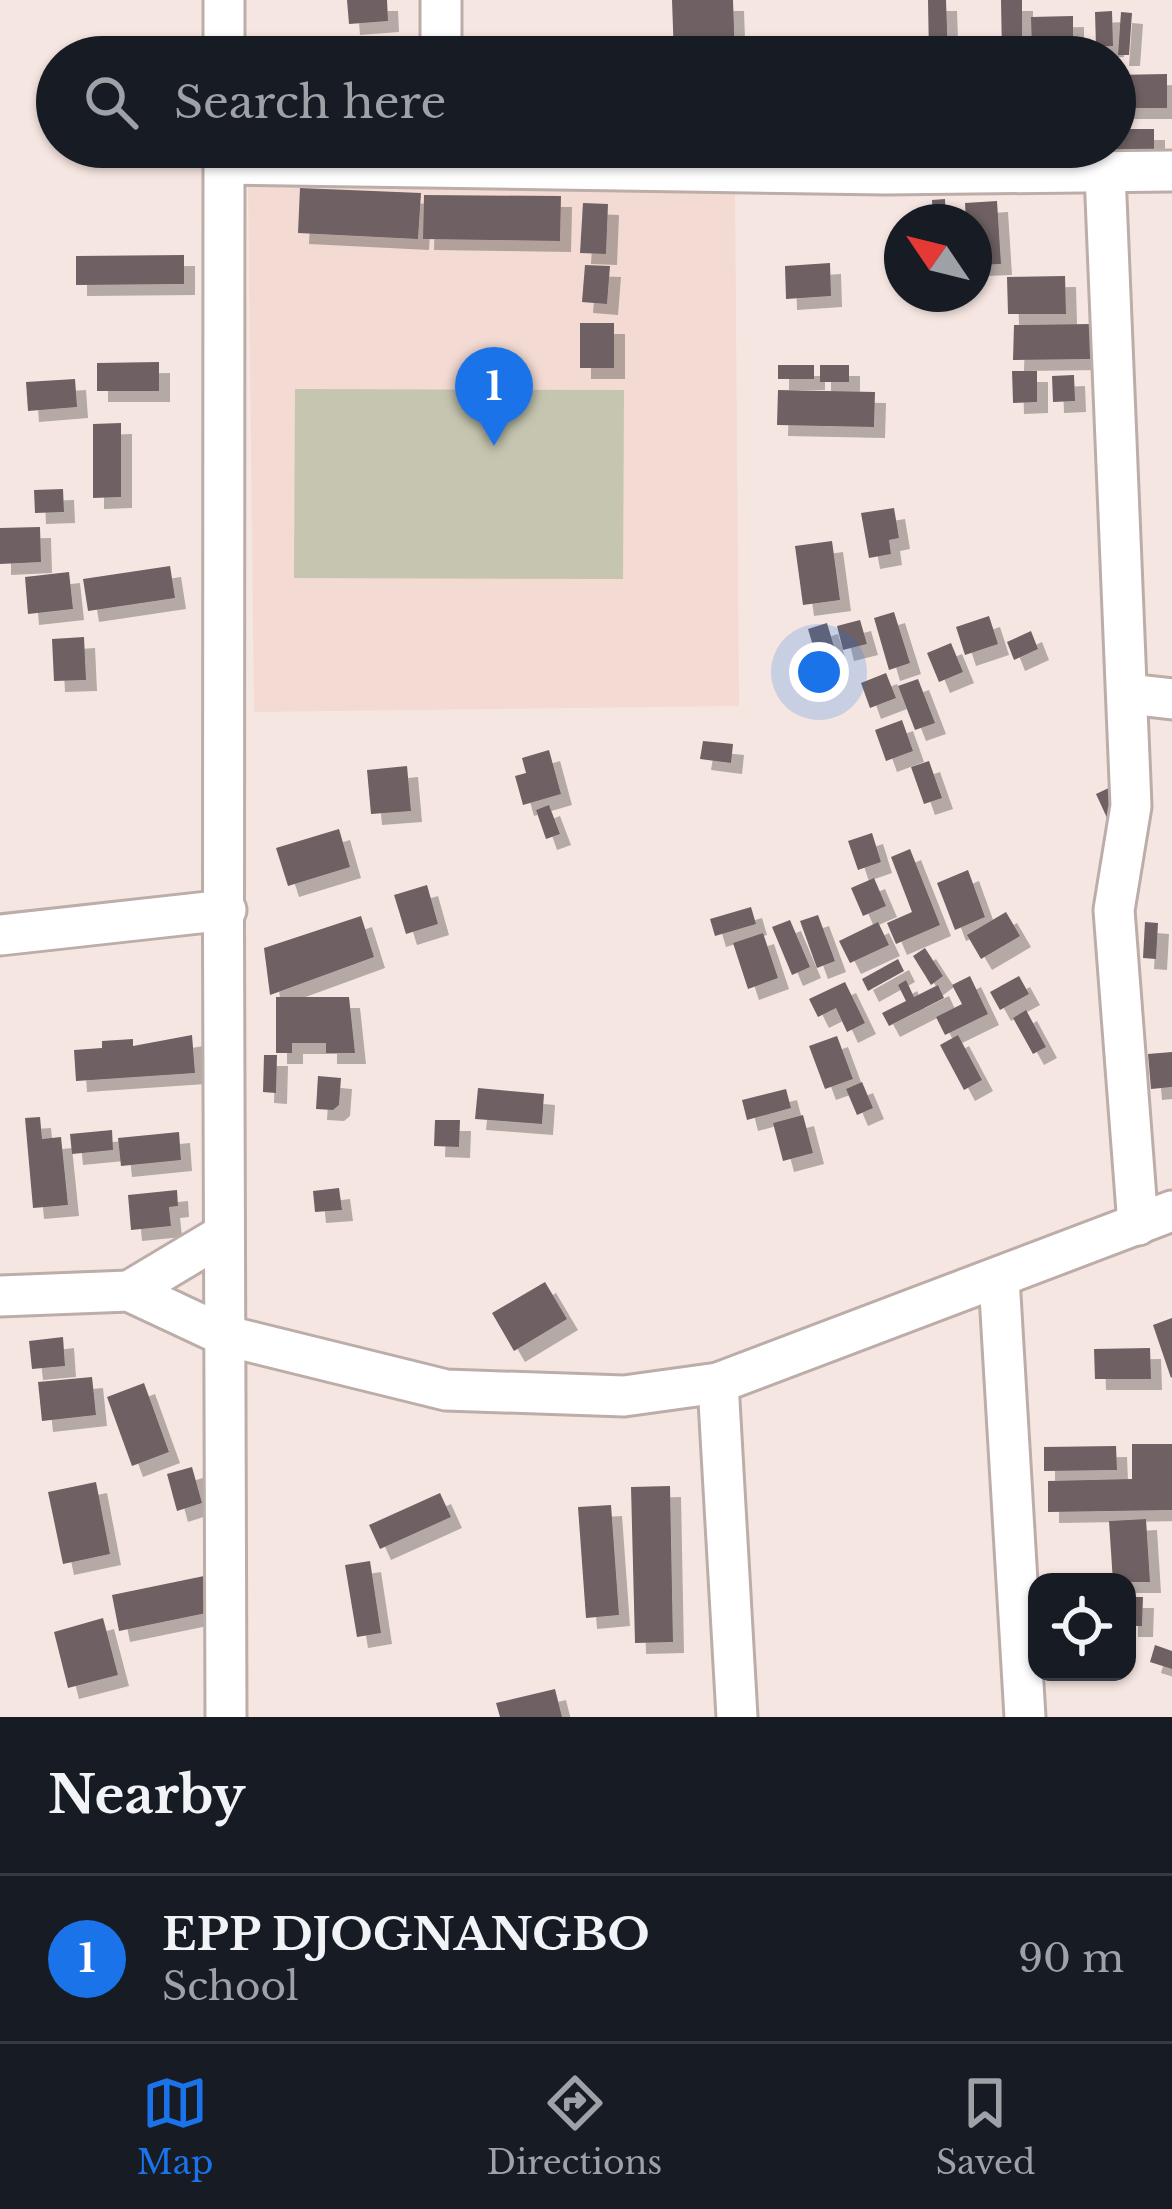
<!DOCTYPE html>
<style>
:root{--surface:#171b24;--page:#242831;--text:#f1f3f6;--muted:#9ea1a6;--line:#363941;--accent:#1a73e8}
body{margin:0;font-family:"Libre Baskerville",serif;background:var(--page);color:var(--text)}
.controls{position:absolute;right:36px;bottom:36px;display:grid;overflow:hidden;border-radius:24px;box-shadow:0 3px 9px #0004}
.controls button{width:108px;height:108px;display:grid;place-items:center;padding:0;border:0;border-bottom:3px solid var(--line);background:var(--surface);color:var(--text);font:60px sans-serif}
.compass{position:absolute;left:884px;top:204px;width:108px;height:108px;border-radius:50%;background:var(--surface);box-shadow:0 3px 9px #0004;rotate:305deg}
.you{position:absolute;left:819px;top:672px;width:42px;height:42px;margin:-30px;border:9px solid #fff;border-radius:50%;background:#1a73e8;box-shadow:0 0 0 18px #1a73e833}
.badge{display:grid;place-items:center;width:78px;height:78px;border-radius:50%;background:var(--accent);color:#fff;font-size:39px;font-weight:700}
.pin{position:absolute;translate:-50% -99px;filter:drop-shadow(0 3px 6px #0008)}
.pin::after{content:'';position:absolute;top:63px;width:42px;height:36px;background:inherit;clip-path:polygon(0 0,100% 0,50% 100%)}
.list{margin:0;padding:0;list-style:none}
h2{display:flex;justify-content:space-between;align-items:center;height:156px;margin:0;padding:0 48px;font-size:51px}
h2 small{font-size:39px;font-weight:400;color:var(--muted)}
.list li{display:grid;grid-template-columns:78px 1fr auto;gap:36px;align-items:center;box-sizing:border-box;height:168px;padding:0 48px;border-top:3px solid var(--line)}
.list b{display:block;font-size:45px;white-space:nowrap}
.list p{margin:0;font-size:39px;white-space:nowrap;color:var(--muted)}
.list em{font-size:39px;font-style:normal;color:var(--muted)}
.icon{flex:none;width:66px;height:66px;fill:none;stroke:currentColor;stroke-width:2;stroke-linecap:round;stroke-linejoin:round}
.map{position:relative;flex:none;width:1172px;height:1717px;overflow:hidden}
.search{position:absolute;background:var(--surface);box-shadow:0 3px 9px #0004;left:36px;right:36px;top:36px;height:132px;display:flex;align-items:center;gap:30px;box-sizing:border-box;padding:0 42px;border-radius:66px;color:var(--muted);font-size:45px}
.sheet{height:324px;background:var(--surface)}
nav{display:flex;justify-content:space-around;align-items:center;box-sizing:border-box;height:168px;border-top:3px solid var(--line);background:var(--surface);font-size:33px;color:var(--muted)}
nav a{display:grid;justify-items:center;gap:6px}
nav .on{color:var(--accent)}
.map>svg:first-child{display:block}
.built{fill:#f3dad3}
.green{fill:#c5c5b0}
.building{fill:#6e6063;filter:url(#shadow)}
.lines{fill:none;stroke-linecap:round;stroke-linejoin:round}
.minor-casing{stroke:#bcada8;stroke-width:45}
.minor{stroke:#fff;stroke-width:39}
</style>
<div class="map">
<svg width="1172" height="1717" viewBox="0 0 1172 1717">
<defs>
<filter id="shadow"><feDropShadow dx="11" dy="11" stdDeviation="0" flood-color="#0004"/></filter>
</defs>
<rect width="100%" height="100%" fill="#f6e6e1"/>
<!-- built -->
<polygon class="built" points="248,179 735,187 739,706 254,712"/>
<!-- green -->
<polygon class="green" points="295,389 624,390 623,579 294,578"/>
<!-- building -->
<g class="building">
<polygon points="347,0 387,0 388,21 349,24"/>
<polygon points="672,0 733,0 735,57 674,57"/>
<polygon points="928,0 946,0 948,57 929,57"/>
<polygon points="1001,0 1022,0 1022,55 1002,55"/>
<polygon points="1112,11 1113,46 1096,47 1095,12"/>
<polygon points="1121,12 1132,13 1129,55 1118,55"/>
<polygon points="1073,16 1073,52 1032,52 1031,17"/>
<polygon points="1167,74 1167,108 1115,108 1115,75"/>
<polygon points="1115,129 1154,129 1154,155 1113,155"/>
<polygon points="300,188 421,193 418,239 298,233"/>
<polygon points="424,195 561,196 560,241 423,239"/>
<polygon points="945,199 946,222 933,222 932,200"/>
<polygon points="997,201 1001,264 974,265 974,222 966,222 965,203"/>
<polygon points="583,203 608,204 606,254 580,253"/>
<polygon points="184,255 184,284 76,285 76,256"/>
<polygon points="830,263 831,296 786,299 785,266"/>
<polygon points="585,265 610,266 607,304 582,302"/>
<polygon points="1065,276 1066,314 1008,314 1007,277"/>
<rect x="580" y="323" width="34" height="45"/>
<polygon points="1092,324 1092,359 1013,360 1014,325"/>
<polygon points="159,362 159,391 97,391 97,363"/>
<rect x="778" y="365" width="36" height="14"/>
<rect x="820" y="365" width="29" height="17"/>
<polygon points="1012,371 1037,371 1037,402 1013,403"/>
<polygon points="1074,375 1075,401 1053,402 1052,376"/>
<polygon points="75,379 77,407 28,411 26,382"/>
<polygon points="778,390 875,392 874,427 777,425"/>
<polygon points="121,423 121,497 93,498 93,424"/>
<polygon points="63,489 64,512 35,513 34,490"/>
<polygon points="894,508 899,538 889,540 891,554 869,558 861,513"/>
<polygon points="40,527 41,562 0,564 0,528"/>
<polygon points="832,541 840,600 803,605 795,546"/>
<polygon points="170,566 175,598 88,611 83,579"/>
<polygon points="69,572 73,609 28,614 25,577"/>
<polygon points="894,612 910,663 889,670 874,618"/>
<polygon points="989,616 998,644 965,655 956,627"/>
<polygon points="860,620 867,644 843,650 837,626"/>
<polygon points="827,623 835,650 816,656 808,629"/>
<polygon points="1031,631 1038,649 1014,660 1007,642"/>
<polygon points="84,637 86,680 54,681 52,639"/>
<polygon points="951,643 963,672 939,682 927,653"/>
<polygon points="886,673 896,698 870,708 861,683"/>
<polygon points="918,679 935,723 915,730 898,686"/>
<polygon points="902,720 913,751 886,761 875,730"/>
<polygon points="703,741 733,744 731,763 700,759"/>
<polygon points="549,750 561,794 523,805 515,776 526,773 522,758"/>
<polygon points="929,761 942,798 924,804 911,767"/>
<polygon points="407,766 411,811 371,814 367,770"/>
<polygon points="1113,786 1124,813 1108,820 1096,794"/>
<polygon points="549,805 560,834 546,839 536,810"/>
<polygon points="339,829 350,867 288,886 276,848"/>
<polygon points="872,833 881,862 858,870 848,841"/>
<polygon points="910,849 940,925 896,944 887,923 912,912 891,857"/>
<polygon points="968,870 985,917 955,930 937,883"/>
<polygon points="874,878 886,906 863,916 851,888"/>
<polygon points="427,885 438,924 406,934 394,895"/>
<polygon points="751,907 756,924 715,936 710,919"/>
<polygon points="1006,912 1020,936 981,959 967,935"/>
<polygon points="818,915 835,961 817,968 800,921"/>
<polygon points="361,916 374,957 270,995 264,948"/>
<polygon points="790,920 810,967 792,975 772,927"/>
<polygon points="878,922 889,945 850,963 839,941"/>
<polygon points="1145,922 1158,923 1156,959 1143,958"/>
<polygon points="763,933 778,978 748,989 733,943"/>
<polygon points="925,948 943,976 931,985 913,956"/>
<polygon points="898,959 904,971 868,991 862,979"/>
<polygon points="970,976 988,1014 945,1035 936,1017 962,1004 952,985"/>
<polygon points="1019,976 1029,994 1000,1010 990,992"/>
<polygon points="906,980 914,997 938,985 944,998 889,1026 882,1013 906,1001 898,985"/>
<polygon points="845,982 865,1023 847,1032 836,1008 818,1017 809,999"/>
<polygon points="276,997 349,997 355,1053 326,1053 326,1043 292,1043 292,1053 276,1053"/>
<polygon points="1026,1010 1046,1047 1033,1054 1013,1018"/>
<polygon points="192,1035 195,1073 76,1081 74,1050 102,1048 102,1041 133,1039 133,1046"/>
<polygon points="958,1035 982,1080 964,1090 940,1045"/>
<polygon points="837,1036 853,1079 825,1089 809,1046"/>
<polygon points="1172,1052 1172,1087 1151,1089 1148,1054"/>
<polygon points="264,1055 277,1055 276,1093 263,1092"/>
<polygon points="318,1076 341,1078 339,1105 333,1110 316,1109"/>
<polygon points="862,1082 873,1108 857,1115 846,1089"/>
<polygon points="478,1088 544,1094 542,1124 475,1119"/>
<polygon points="786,1089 791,1108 747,1120 742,1100"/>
<polygon points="803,1115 813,1153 783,1161 773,1123"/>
<polygon points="40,1117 42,1139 61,1137 68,1205 33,1208 25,1118"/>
<polygon points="435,1120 460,1120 459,1147 434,1146"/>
<polygon points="112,1130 113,1150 72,1154 70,1134"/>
<polygon points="179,1132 181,1160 121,1166 118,1138"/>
<polygon points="339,1188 342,1210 315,1212 313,1191"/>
<polygon points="177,1190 178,1206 169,1207 171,1226 131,1230 128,1195"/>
<polygon points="545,1282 567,1319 514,1351 492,1313"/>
<polygon points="1172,1318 1172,1377 1171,1378 1153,1325"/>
<polygon points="63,1337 65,1366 32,1369 29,1341"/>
<polygon points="1150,1348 1151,1379 1095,1379 1094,1349"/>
<polygon points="92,1377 96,1415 42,1421 38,1382"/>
<polygon points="144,1383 169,1452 132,1466 107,1397"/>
<polygon points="1132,1444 1172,1444 1172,1510 1048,1512 1048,1481 1132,1479"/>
<polygon points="1116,1446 1117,1470 1044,1471 1044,1447"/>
<polygon points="192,1467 202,1503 177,1511 167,1474"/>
<polygon points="96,1482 110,1554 63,1564 48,1492"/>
<polygon points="670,1486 673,1642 635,1643 631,1487"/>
<polygon points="440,1493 451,1517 380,1549 369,1525"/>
<polygon points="611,1505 619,1615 586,1618 578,1507"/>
<polygon points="1146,1519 1150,1582 1113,1582 1109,1521"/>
<polygon points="370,1561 381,1633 357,1637 345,1565"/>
<polygon points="209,1575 216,1611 119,1631 112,1595"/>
<polygon points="1127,1597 1143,1597 1142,1626 1127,1626"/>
<polygon points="103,1618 118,1675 68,1688 54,1632"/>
<polygon points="1155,1645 1172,1651 1172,1669 1150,1662"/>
<polygon points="555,1689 562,1717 500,1717 496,1703"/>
</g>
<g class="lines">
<!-- minor casing -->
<g class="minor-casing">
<g id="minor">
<polyline points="441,0 441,57"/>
<polyline points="224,57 224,0"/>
<path d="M224,147C224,670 222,1194 226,1717"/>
<polyline points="224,164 885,174 1172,171"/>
<polyline points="1105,173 1131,806 1114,910 1138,1225"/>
<polyline points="1129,694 1172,699"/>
<polyline points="0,935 226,910"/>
<polyline points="999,1278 1025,1717"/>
<polyline points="129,1291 221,1236"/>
<polyline points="0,1296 129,1291 223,1335 446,1390 624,1396 718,1383 1172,1211"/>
<polyline points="718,1383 737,1717"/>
</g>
</g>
<!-- minor -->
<use href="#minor" class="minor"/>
</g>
</svg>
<div class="controls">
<button><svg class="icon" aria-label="locate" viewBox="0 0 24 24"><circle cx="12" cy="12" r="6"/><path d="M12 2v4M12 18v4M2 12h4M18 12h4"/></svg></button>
</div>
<svg class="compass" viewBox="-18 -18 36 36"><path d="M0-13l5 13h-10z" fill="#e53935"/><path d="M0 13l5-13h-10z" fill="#9ea1a6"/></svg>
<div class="you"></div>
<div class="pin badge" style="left:494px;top:446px">1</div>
<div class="search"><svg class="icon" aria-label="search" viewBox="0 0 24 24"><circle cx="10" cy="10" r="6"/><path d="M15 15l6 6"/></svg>Search here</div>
</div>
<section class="sheet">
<h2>Nearby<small></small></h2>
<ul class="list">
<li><span class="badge">1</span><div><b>EPP DJOGNANGBO</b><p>School</p></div><em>90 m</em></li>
</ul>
</section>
<nav>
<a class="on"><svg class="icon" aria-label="map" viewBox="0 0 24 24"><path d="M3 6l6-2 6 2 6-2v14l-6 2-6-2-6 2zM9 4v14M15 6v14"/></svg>Map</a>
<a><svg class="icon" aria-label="directions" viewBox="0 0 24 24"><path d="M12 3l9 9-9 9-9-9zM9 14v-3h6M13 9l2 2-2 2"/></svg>Directions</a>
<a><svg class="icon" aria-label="saved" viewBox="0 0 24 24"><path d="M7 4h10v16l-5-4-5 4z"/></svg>Saved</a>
</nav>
